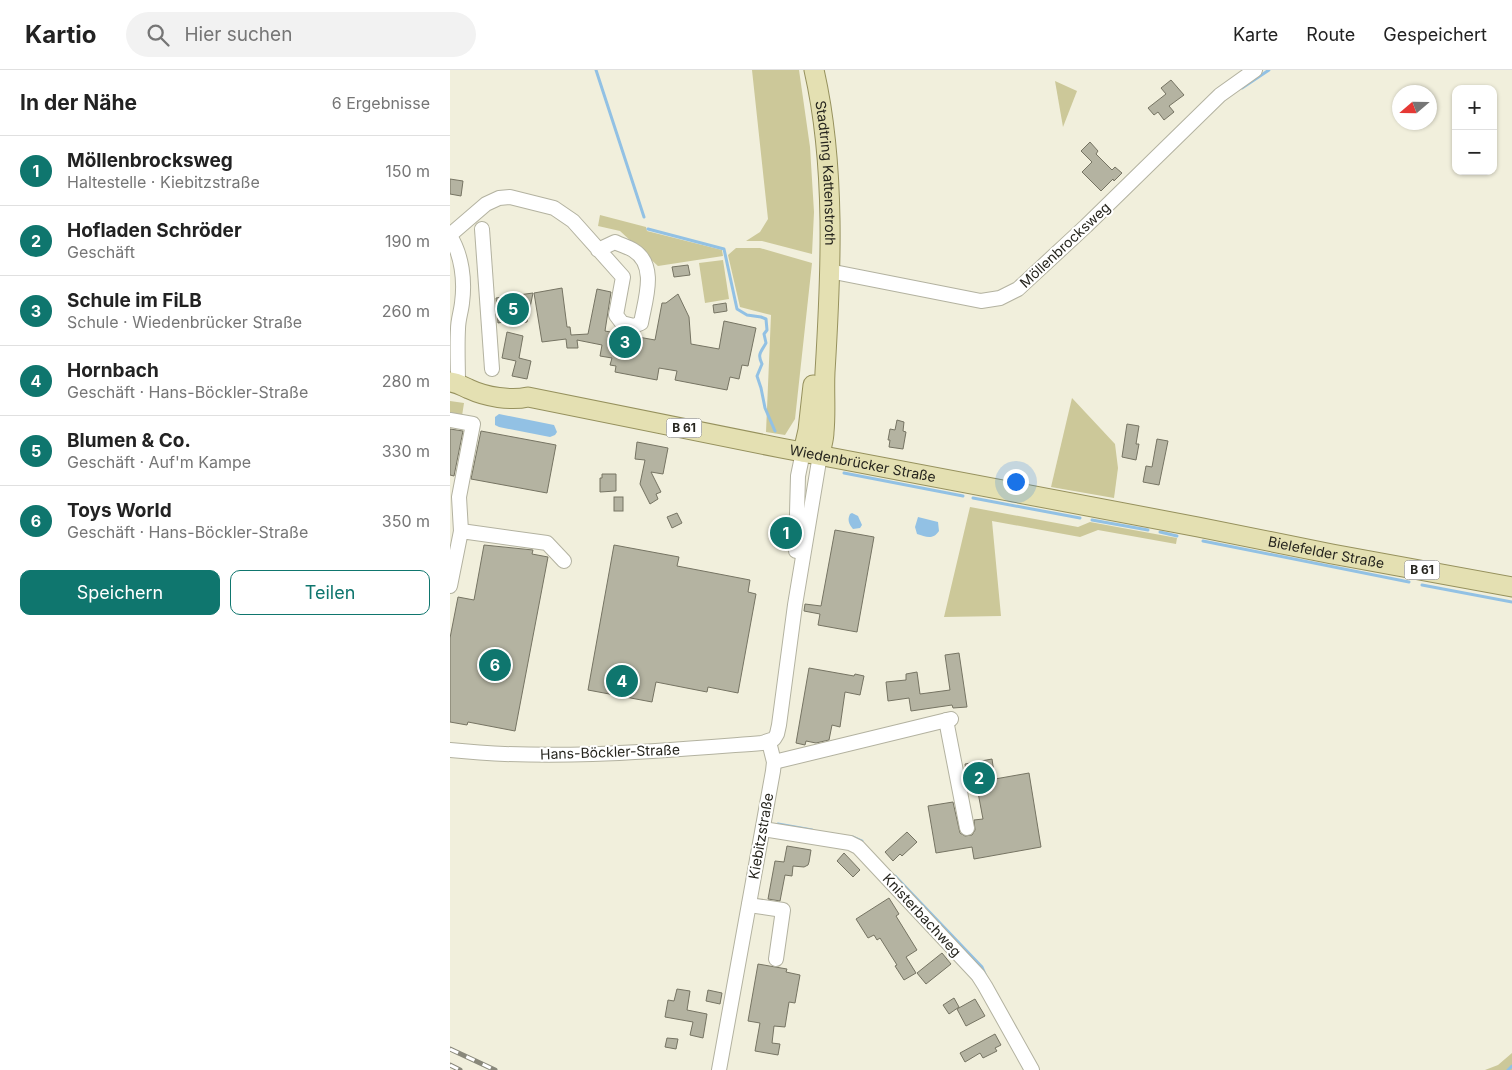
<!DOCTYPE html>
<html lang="de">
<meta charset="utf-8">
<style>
:root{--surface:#fff;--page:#f2f2f2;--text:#222;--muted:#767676;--line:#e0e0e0;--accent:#0f766e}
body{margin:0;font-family:Inter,sans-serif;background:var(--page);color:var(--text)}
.controls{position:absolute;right:15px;top:15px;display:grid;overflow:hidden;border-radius:10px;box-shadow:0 1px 4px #0004}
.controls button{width:45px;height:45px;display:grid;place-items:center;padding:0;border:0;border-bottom:1px solid var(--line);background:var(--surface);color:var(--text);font:25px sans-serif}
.compass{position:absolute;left:942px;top:15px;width:45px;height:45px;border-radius:50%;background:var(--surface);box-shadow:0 1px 4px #0004;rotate:250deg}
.you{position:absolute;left:565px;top:411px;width:18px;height:18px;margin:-12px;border:4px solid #fff;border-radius:50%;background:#1a73e8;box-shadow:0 0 0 8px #1a73e833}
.badge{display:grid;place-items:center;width:32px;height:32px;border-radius:50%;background:var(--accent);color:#fff;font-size:16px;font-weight:700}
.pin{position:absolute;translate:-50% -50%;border:2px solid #fff;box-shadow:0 1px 5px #0006}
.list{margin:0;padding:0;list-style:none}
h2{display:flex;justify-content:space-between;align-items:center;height:65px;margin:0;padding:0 20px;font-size:21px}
h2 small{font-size:16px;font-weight:400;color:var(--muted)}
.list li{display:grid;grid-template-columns:32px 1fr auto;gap:15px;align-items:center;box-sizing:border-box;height:70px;padding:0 20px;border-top:1px solid var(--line)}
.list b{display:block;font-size:19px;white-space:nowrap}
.list p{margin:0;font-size:16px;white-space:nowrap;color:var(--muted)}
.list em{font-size:16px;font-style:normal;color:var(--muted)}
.actions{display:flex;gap:10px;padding:15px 20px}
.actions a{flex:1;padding:11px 0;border:1px solid var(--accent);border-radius:10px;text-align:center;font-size:18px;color:var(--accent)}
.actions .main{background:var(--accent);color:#fff}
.icon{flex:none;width:28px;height:28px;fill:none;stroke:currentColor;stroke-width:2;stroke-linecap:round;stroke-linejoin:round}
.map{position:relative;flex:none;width:1062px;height:1000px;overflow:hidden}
header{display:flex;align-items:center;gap:30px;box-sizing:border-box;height:70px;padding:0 25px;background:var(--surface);border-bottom:1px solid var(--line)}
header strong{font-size:24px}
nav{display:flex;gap:28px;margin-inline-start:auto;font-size:18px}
.search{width:350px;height:45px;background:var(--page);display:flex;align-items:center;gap:12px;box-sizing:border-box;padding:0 18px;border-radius:28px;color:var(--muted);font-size:19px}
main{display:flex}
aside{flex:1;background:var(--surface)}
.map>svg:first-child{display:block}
.green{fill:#ccc899}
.water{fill:#92c1e4}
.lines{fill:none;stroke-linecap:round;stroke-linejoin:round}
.stream{stroke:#92c1e4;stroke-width:3}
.building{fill:#b4b3a1;stroke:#767463}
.minor-casing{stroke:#b3b2a0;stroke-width:16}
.major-casing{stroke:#96915d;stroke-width:21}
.minor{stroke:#fff;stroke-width:14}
.major{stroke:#e4e0b2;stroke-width:19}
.rail-casing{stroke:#89887b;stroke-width:5}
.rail{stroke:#fff;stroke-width:3;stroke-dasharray:9;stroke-linecap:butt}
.labels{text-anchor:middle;stroke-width:4;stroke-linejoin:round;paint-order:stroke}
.shield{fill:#fff;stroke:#676662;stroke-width:1}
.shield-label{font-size:12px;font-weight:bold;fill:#26251e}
.street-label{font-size:14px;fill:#26251e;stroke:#fff}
</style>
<header>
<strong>Kartio</strong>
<div class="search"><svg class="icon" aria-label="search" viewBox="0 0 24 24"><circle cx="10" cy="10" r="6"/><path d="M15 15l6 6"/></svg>Hier suchen</div>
<nav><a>Karte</a><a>Route</a><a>Gespeichert</a></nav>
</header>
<main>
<aside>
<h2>In der Nähe<small>6 Ergebnisse</small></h2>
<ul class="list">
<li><span class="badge">1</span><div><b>Möllenbrocksweg</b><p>Haltestelle · Kiebitzstraße</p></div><em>150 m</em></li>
<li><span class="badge">2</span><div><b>Hofladen Schröder</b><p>Geschäft</p></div><em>190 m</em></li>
<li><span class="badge">3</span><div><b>Schule im FiLB</b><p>Schule · Wiedenbrücker Straße</p></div><em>260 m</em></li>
<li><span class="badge">4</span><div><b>Hornbach</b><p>Geschäft · Hans-Böckler-Straße</p></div><em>280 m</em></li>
<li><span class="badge">5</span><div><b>Blumen &amp; Co.</b><p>Geschäft · Auf'm Kampe</p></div><em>330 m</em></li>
<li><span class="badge">6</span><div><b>Toys World</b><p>Geschäft · Hans-Böckler-Straße</p></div><em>350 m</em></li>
</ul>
<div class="actions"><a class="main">Speichern</a><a>Teilen</a></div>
</aside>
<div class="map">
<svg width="1062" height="1000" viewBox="0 0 1062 1000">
<rect width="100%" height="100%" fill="#f1efdc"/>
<!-- green -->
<g class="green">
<polygon points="302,0 349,0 360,77 364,142 362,184 312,171 296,171 310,162 318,149"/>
<polygon points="605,11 627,21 613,57"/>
<polygon points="150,145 196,157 197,161 272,180 273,186 208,196 170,161 148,156"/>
<polygon points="286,178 310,178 362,193 345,349 335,365 316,362 321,245 290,237 278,185"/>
<polygon points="273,190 279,229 255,233 249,193"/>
<polygon points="622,328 665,374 668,398 664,428 601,417"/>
<polygon points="0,331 14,333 12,346 0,344"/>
<polygon points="520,437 628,457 640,452 727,468 726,474 648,460 630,467 542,451 551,546 494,547"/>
<polygon points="1062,983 1062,1000 1035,1000 1048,995"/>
</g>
<!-- water -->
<g class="water">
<polygon points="49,344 104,355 107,362 105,365 100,367 49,357 45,355 45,347"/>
<path d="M402,443L408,446L412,455L410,458L403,459C399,454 397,450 400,444Z"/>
<path d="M468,447L488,452L489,461C483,470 476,467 467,464L465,457Z"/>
</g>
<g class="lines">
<!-- stream -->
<g class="stream">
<polyline points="146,0 194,147"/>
<polyline points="792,18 819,0"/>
<path d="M198,159L274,179L287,239L297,245L311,247L316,249L317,260L314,264L316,273C311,282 307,284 312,294L307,306L311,318L315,338L325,361"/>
<polyline points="394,403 513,426"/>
<polyline points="523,428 630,448"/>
<polyline points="642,450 698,460"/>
<polyline points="710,462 727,466"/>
<polyline points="753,471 959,512"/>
<polyline points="972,515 1062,532"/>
<polyline points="328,754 362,760"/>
<polyline points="403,767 412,771"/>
<polyline points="445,806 532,897 535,904"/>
<polyline points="1058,1000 1062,996"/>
</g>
</g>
<!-- building -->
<g class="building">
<polygon points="721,10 734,25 719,36 724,42 714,50 708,42 704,45 698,38 716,24 711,18"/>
<polygon points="640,72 648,81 646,84 662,100 665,97 672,103 664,111 663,109 651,121 632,102 642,92 631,81"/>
<polygon points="0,109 13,111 11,126 0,124"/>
<polygon points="238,195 240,205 224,207 222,197"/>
<polygon points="112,218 117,257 120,257 121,265 138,264 147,219 161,222 155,261 205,270 212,233 216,233 228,224 239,247 241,274 269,279 274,251 306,258 298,296 292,295 289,309 280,307 277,320 225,310 227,301 209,298 207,310 165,302 166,296 160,295 162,288 150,286 152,275 127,270 128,278 117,278 116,269 92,272 84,223"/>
<polygon points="83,223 77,252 59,255 59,251 48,253 46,228"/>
<polygon points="276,233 277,241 264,243 263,235"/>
<polygon points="57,262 73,266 69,288 81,291 77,309 62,306 66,291 52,288"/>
<polygon points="447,350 454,352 453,361 456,362 453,379 439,377 440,370 438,370 440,359 445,360"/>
<polygon points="677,354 689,356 686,374 689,374 686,390 672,387"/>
<polygon points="0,359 13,361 4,406 0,405"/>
<polygon points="31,361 106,375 97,423 21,409"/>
<polygon points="707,369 718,371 709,415 693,412 696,396 702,397"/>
<polygon points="187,372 218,378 213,404 201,402 211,422 206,424 208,429 200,434 190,414 195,390 185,389"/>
<polygon points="152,404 166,404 166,421 150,422 150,408 152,408"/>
<rect x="164" y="427" width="9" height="14"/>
<polygon points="227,443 232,453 222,458 217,447"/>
<polygon points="385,460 424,467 407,562 368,555 370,544 354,541 355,534 371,536"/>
<polygon points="34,475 83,480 82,484 98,487 65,661 18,652 17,655 0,652 0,568 8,527 24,530"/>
<polygon points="164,475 229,487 227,496 300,510 298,522 306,524 288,623 258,617 257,622 206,612 202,632 138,620"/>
<polygon points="509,583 517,637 503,638 502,635 461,641 459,628 438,631 436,612 456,610 456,604 467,602 470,624 500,620 495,585"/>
<polygon points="359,598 404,606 405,604 414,606 410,625 395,622 390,657 382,655 379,670 366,673 356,671 355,675 346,673"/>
<polygon points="542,689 545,709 579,703 591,777 524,789 522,777 486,783 478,736 503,732 510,763 515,766 522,765 525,760 524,750 533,749 526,712 521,712 519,701 516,702 515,694"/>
<polygon points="457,762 467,772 452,786 450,784 443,791 435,782"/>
<polygon points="337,776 361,780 359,792 358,795 354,797 343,796 342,806 335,805 330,831 318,829 325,791 334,792"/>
<polygon points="394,783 410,800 403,807 387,791"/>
<polygon points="439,828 449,844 446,846 467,880 456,887 466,903 454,910 445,896 447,895 430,868 427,870 424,865 418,868 406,849"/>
<polygon points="492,883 501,894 476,914 467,903"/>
<polygon points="308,894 337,899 336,902 350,905 345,933 339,932 335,957 324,956 322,973 330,974 328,985 305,981 310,953 298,951"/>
<polygon points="227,919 240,921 237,940 257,944 253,968 240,965 243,952 215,947 218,930 224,931"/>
<polygon points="258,920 272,923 270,934 256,931"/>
<polygon points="504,928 509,937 499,944 493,935"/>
<polygon points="525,929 535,946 516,956 507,939"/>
<polygon points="545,964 551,975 545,978 547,981 533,988 530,983 515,992 510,983"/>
<polygon points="217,968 228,969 226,979 215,977"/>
</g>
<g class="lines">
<!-- minor casing -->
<g class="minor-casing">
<g id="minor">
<polyline points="32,159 42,299"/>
<path d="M0,165L36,134L49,128L60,127L104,138L123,151L173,207L166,245L172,253L184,256L191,253C195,230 208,195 183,180C178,177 171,175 165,172L148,180"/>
<path d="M0,166C12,185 15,211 12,233C11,242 8,250 8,259C7,277 8,296 8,314"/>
<polyline points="379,201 531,231 550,228 568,219 636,156 770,25 805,0"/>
<polyline points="0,350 23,354 9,427 11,461"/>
<polyline points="346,481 348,406 353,382"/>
<polyline points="0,516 11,461 97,473 114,491"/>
<polyline points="496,650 517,758"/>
<path d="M0,680C104,691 208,681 312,673L324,669L327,664L329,655L345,535L370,385"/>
<polyline points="324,692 501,649"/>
<polyline points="313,759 400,773 408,777 528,905 535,916 582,1000"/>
<polyline points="299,835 333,840 326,889"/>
<polyline points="269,1000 323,701 324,692 319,672"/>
</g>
</g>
<!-- major casing -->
<g class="major-casing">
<g id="major">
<path id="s1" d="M364,0C386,96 381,204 375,302C374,322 376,343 374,362C374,370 371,377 370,385"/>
<path id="s2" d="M0,312C8,313 12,316 19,319C36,327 61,331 78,327L331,378L748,457L882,484L1062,517"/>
<polyline points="353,382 358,360 363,315"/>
</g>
</g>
<!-- minor -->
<use href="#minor" class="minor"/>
<!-- major -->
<use href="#major" class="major"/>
<!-- rail casing -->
<g class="rail-casing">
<g id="rail">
<polyline points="0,979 45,1000"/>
<polyline points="0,995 10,1000"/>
</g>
</g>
<!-- rail -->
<use href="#rail" class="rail"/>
</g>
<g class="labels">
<!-- shield labels -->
<g class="shield">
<rect x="216.5" y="348.5" width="35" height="19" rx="4"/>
<rect x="954.5" y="490.5" width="35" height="19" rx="4"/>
</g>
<g class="shield-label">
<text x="234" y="362">B 61</text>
<text x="972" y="504">B 61</text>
</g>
<!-- street labels -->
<g class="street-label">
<text dy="5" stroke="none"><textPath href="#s1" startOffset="104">Stadtring Kattenstroth</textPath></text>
<text transform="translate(615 175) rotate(-43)" y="5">Möllenbrocksweg</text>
<text dy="5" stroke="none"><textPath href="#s2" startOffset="422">Wiedenbrücker Straße</textPath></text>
<text dy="5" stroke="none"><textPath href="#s2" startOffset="894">Bielefelder Straße</textPath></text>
<text transform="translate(160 682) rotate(-2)" y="5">Hans-Böckler-Straße</text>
<text transform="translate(311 766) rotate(-80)" y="5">Kiebitzstraße</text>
<text transform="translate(472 845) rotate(47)" y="5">Knisterbachweg</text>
</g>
</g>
</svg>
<div class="controls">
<button>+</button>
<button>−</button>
</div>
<svg class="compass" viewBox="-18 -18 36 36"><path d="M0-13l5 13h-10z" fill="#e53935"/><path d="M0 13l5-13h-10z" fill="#767676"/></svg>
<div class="you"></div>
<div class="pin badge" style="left:336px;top:463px">1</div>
<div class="pin badge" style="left:529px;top:708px">2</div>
<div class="pin badge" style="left:175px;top:272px">3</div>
<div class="pin badge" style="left:172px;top:611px">4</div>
<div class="pin badge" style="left:63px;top:239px">5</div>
<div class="pin badge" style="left:45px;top:595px">6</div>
</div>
</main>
